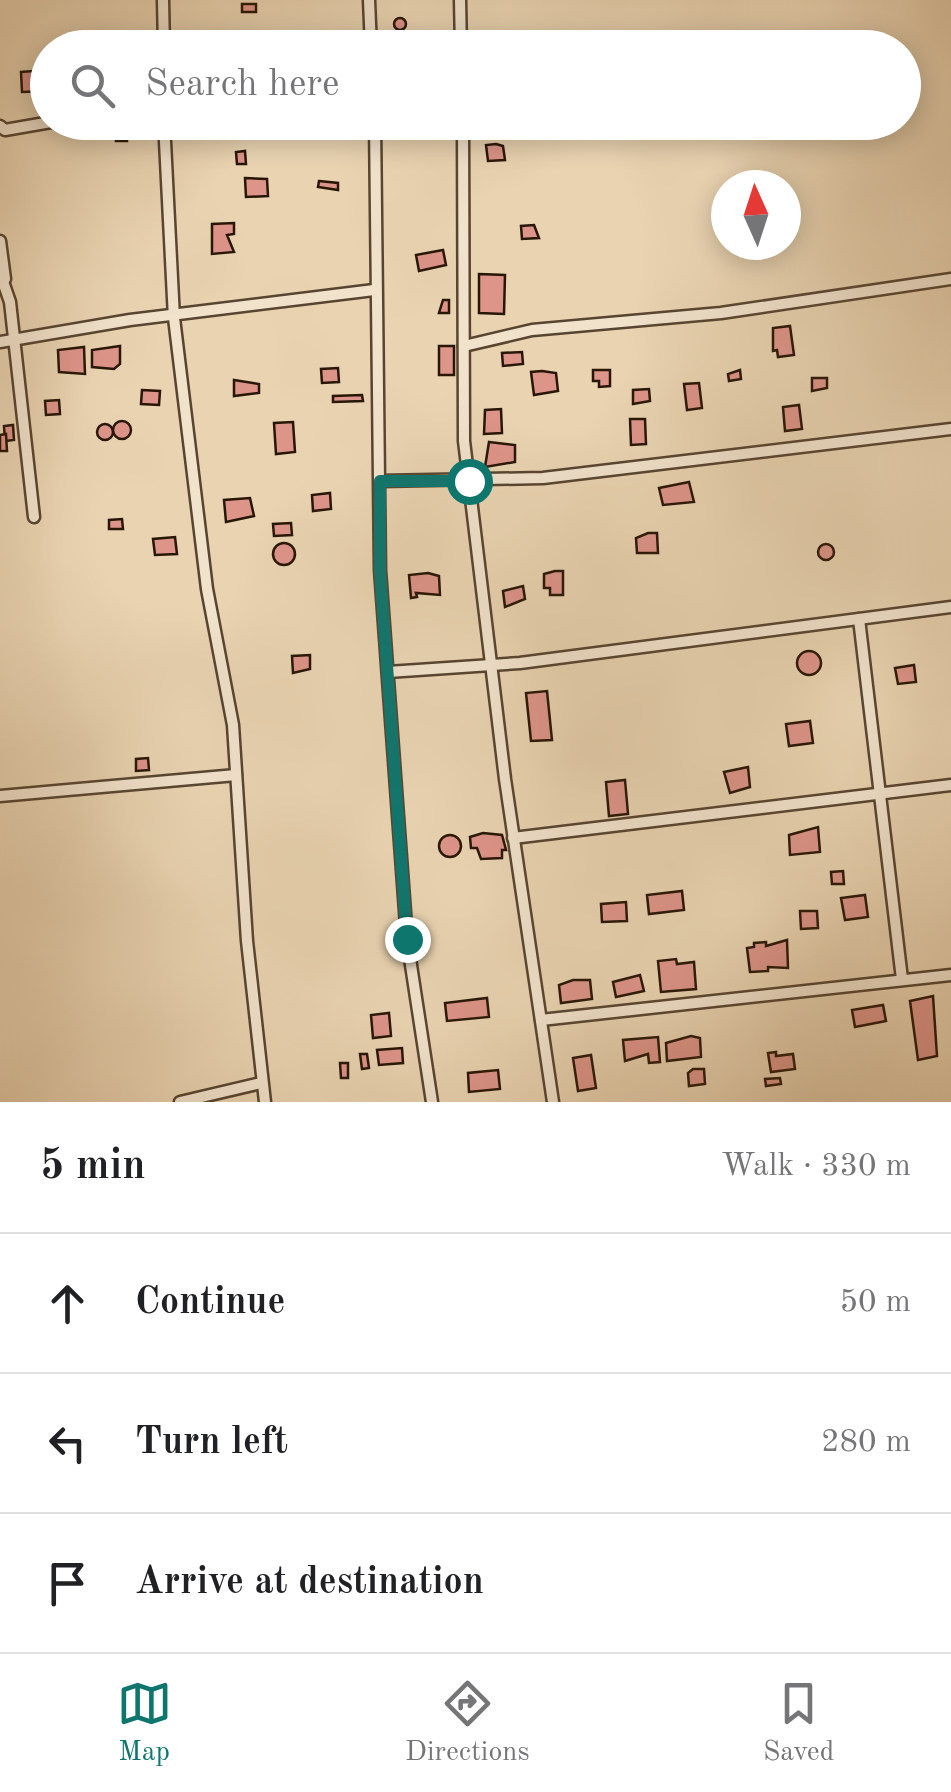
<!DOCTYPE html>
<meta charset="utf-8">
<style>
:root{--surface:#fff;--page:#f2f2f2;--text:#202124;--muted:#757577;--line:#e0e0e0;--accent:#0f766e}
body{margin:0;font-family:"Old Standard TT",serif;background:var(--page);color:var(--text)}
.compass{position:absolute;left:711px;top:170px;width:90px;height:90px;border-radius:50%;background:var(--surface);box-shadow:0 5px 25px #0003;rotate:357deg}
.stop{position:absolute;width:30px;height:30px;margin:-22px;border:8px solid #0f766e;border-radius:50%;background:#fff}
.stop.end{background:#0f766e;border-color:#fff;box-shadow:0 2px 10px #0008}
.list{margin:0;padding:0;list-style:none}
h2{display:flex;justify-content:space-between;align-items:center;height:130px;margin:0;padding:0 40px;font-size:42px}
h2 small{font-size:32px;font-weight:400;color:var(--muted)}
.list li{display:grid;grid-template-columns:65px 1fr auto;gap:30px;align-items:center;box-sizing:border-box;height:140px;padding:0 40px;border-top:2px solid var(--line)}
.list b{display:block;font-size:38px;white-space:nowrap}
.list em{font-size:32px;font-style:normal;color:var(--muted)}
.icon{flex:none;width:55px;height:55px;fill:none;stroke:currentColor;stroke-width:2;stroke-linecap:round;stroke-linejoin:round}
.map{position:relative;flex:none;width:951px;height:1102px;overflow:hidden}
.search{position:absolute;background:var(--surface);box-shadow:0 5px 25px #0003;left:30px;right:30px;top:30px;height:110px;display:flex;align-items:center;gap:25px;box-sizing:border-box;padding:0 35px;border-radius:55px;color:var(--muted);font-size:38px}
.sheet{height:550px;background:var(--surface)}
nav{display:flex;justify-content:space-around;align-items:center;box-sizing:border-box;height:140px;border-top:2px solid var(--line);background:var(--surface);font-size:28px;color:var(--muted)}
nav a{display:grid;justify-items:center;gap:5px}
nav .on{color:var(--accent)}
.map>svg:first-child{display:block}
.building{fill:#dd9489;stroke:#281606;stroke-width:2.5}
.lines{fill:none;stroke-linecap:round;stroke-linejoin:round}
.minor-casing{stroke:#584531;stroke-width:15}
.minor{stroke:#f1e2cc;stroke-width:10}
.route{stroke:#0f766e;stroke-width:12}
</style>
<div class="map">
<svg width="951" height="1102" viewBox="0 0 951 1102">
<rect width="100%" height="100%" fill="#e9d3b1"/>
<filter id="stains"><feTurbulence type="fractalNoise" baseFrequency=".002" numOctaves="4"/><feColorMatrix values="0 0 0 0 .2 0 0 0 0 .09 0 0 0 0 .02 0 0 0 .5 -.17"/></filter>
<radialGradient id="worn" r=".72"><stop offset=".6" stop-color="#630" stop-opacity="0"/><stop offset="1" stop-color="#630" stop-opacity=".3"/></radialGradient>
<!-- building -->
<g class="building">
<rect x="242" y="4" width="14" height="8"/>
<circle cx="400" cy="24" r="6"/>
<polygon points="678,34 679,46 662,47 661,35"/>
<polygon points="46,70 47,91 22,92 21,72"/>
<polygon points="422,122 439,122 439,129 423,128"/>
<rect x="116" y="126" width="11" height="15"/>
<polygon points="496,144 503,146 505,160 488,161 486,145"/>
<polygon points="245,151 246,164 237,164 236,152"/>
<polygon points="245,178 267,179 268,196 246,197"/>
<polygon points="319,181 338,183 338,190 318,187"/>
<polygon points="234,223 234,234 227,235 234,252 212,254 212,224"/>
<polygon points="534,225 539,238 522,239 521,226"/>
<polygon points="443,250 446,265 419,271 416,255"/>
<polygon points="479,274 505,275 504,314 479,313"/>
<polygon points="443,300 449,300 449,313 439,313"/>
<polygon points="790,326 794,355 778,357 777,350 773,351 773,328"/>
<polygon points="120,346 120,364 114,369 92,367 92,350"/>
<rect x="439" y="346" width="15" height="29"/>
<polygon points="84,347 85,374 59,372 58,350"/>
<polygon points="522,352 523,364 503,366 502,353"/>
<polygon points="338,368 339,382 322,383 321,369"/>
<polygon points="593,370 610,370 610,386 599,387 599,381 593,381"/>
<polygon points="740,370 741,379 729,381 728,374"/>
<polygon points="542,371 556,373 558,391 534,395 531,372"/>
<polygon points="812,378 827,378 827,388 812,391"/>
<polygon points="234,380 259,384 259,393 234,396"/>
<polygon points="699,383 702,408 687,410 684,384"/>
<polygon points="649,389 650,401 633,404 633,390"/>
<polygon points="142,390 160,391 159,405 141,404"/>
<polygon points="362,395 363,401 333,402 333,396"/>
<polygon points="59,400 60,414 46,415 45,401"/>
<polygon points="799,405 802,429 785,431 783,407"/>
<polygon points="501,409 502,433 484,434 485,410"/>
<polygon points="630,419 645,419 646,444 631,445"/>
<circle cx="122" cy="430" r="9"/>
<polygon points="293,422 295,452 276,454 274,423"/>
<circle cx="105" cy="432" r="8"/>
<polygon points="13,425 14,440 5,441 4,426"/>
<polygon points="6,434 7,451 0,451 0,435"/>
<polygon points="489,442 515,445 515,462 485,467"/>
<polygon points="689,482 694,502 663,505 659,488"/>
<polygon points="330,493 331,509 313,511 312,495"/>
<polygon points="250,498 254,516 226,522 224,500"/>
<polygon points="122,519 123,529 109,529 109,520"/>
<polygon points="291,523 292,535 274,536 273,524"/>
<polygon points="648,533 657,533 658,553 637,553 636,538"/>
<polygon points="175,537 177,554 155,555 153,539"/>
<circle cx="284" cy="554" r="11"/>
<circle cx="826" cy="552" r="8"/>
<polygon points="555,571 563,571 563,595 550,595 550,588 544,588 544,574"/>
<polygon points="428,573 439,576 440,595 416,593 417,597 411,598 409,575"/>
<polygon points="523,586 525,599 505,607 503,591"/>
<circle cx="809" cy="663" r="12"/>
<polygon points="310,655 310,669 293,673 292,656"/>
<polygon points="914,665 916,682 898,684 895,668"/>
<polygon points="547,691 552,740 531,741 526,693"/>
<polygon points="810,721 813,743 789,746 786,724"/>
<polygon points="148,758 149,770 136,771 136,759"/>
<polygon points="748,767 750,787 730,793 724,772"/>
<polygon points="625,780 628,814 609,816 606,782"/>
<polygon points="818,827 820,852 790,855 789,835"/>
<polygon points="483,833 502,835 506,850 502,850 502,858 481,859 477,848 471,848 470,837"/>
<circle cx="450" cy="846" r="11"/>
<polygon points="843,871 844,884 832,884 831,872"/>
<polygon points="682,891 684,910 649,914 647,895"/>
<polygon points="865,895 868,917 845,920 841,898"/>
<polygon points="626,902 627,921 602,922 601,904"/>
<polygon points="800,911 817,911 818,928 801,929"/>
<polygon points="787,940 788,968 768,967 768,971 750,972 747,948 754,947 754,943 766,942 766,946"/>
<polygon points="676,959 677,964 694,962 696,989 661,992 658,961"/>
<polygon points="640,975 644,991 616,997 613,982"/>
<polygon points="573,980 590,980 592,999 561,1003 559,985"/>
<polygon points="933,996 937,1056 918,1060 910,1001"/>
<polygon points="487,998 489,1017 447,1021 445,1003"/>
<polygon points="883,1005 886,1021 855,1027 852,1010"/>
<polygon points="389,1013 391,1036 373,1038 371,1015"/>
<polygon points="691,1036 700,1038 701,1057 667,1061 666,1043"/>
<polygon points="658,1037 660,1062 649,1063 648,1054 625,1061 623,1040"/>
<polygon points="402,1048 403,1063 379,1065 377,1050"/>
<polygon points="776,1052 776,1056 793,1054 795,1069 771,1072 768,1053"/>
<polygon points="360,1054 367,1054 369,1068 362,1069"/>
<polygon points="591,1055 596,1088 578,1091 573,1058"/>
<polygon points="340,1063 348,1063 348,1078 341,1078"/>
<polygon points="693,1069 704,1069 705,1084 689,1086 688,1073"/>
<polygon points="498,1070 500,1089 469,1092 468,1073"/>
<polygon points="780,1078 781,1084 766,1086 765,1079"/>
</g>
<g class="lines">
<!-- minor casing -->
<g class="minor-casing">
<g id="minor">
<polyline points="163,0 164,48"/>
<polyline points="369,0 371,48"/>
<polyline points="460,0 461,48"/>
<polyline points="164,122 174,318 207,589 233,725 247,941 265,1102"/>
<polyline points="375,122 380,570 407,939 432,1102"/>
<polyline points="463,122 464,441 505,779 553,1102"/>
<polyline points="0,126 5,130 51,122"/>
<polyline points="0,241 5,279"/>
<polyline points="0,273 10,302 34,517"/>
<polyline points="0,342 130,320 374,290"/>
<polyline points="464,346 532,330 721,313 951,279"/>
<polyline points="380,481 543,478 951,429"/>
<polyline points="859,619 902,979"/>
<polyline points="388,672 520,663 951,607"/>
<polyline points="0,796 236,775"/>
<polyline points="513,838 951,785"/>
<polyline points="541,1020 951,975"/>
<polyline points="180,1102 261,1083"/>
</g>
</g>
<!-- minor -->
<use href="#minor" class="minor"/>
</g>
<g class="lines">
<!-- route -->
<polyline class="route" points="407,939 380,570 380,481 469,481"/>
</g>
<rect width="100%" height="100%" filter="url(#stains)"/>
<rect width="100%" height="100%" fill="url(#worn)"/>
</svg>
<svg class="compass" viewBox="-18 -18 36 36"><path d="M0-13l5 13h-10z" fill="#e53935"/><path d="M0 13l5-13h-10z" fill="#757577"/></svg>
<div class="stop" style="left:469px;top:481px"></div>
<div class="stop end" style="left:407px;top:939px"></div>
<div class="search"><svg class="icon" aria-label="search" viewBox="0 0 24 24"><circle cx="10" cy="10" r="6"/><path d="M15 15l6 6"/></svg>Search here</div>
</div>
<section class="sheet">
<h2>5 min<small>Walk · 330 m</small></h2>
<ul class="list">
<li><svg class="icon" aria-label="ahead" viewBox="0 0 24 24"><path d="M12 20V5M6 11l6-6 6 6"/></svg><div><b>Continue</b></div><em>50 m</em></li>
<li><svg class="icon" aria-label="left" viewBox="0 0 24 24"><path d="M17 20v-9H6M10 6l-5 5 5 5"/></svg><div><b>Turn left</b></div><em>280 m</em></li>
<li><svg class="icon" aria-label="arrive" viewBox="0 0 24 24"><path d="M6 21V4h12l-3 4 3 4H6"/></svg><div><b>Arrive at destination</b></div></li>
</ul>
</section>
<nav>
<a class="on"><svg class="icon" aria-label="map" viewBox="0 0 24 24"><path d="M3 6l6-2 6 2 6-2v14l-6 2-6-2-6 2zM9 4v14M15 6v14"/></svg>Map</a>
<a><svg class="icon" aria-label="directions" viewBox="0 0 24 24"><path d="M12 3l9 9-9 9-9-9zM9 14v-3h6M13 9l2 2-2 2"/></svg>Directions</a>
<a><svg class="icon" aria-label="saved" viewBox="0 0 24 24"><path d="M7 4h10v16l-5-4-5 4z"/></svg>Saved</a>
</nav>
